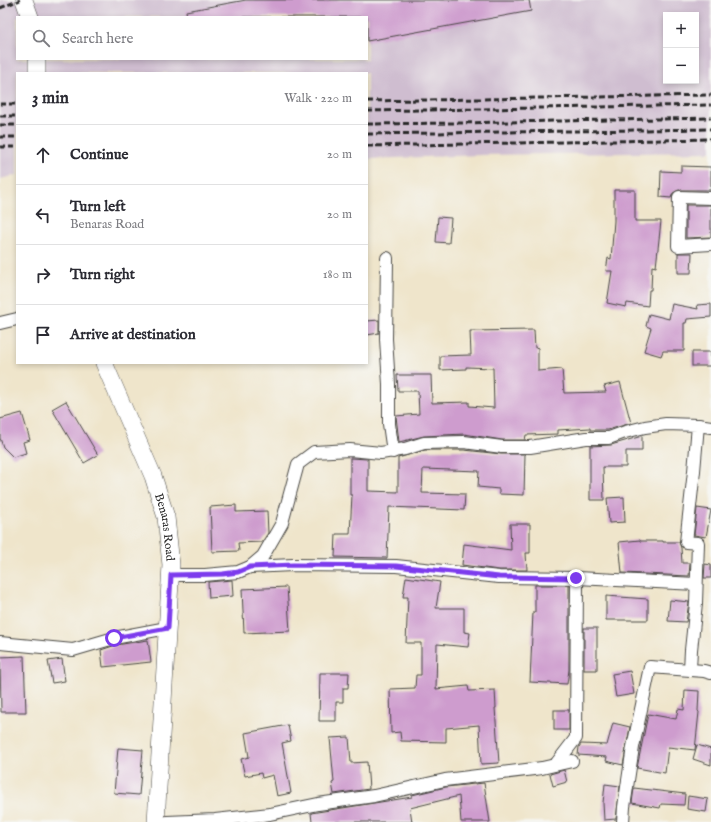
<!DOCTYPE html>
<meta charset="utf-8">
<style>
:root{--surface:#fff;--page:#f7f7f7;--text:#2b2b33;--muted:#7c7c81;--line:#e1e1e2}
body{margin:0;font-family:"IM FELL English",serif;background:var(--page);color:var(--text)}
.controls{position:absolute;right:12px;top:12px;display:grid;overflow:hidden;border-radius:0px;box-shadow:0 2px 6px #0003}
.controls button{width:36px;height:36px;display:grid;place-items:center;padding:0;border:0;border-bottom:1px solid var(--line);background:var(--surface);color:var(--text);font:20px sans-serif}
.stop{position:absolute;width:12px;height:12px;margin:-9px;border:3px solid #7c3aed;border-radius:50%;background:#fff}
.stop.end{background:#7c3aed;border-color:#fff;box-shadow:0 1px 4px #0008}
.list{margin:0;padding:0;list-style:none}
h2{display:flex;justify-content:space-between;align-items:center;height:52px;margin:0;padding:0 16px;font-size:17px}
h2 small{font-size:13px;font-weight:400;color:var(--muted)}
.list li{display:grid;grid-template-columns:26px 1fr auto;gap:12px;align-items:center;box-sizing:border-box;height:60px;padding:0 16px;border-top:1px solid var(--line)}
.list b{display:block;font-size:15px;white-space:nowrap}
.list p{margin:0;font-size:13px;white-space:nowrap;color:var(--muted)}
.list em{font-size:13px;font-style:normal;color:var(--muted)}
.icon{flex:none;width:22px;height:22px;fill:none;stroke:currentColor;stroke-width:2;stroke-linecap:round;stroke-linejoin:round}
.map{position:relative;flex:none;width:711px;height:822px;overflow:hidden}
.search{position:absolute;background:var(--surface);box-shadow:0 2px 6px #0003;left:16px;top:16px;width:352px;height:44px;display:flex;align-items:center;gap:10px;box-sizing:border-box;padding:0 14px;border-radius:0px;color:var(--muted);font-size:15px}
.panel{position:absolute;background:var(--surface);box-shadow:0 2px 6px #0003;left:16px;top:72px;width:352px;height:292px;border-radius:0px}
.map>svg:first-child{display:block}
.industrial{fill:#cfbdd0;fill-rule:evenodd}
.building{fill:#ce9cce}
.lines{fill:none;stroke-linecap:round;stroke-linejoin:round}
.minor-casing{stroke:#484743;stroke-width:14}
.secondary-casing{stroke:#484743;stroke-width:18}
.minor{stroke:#fff;stroke-width:12}
.secondary{stroke:#fff;stroke-width:17}
.rail{stroke:#2b2b2b;stroke-width:3;stroke-dasharray:6 3;stroke-linecap:butt}
.route{stroke:#7c3aed;stroke-width:5}
.labels{text-anchor:middle;stroke-width:3;stroke-linejoin:round;paint-order:stroke}
.street-label{font-size:12px;fill:#2b2b2b;stroke:#f6f6f2}
</style>
<div class="map">
<svg width="711" height="822" viewBox="0 0 711 822">
<rect width="100%" height="100%" fill="#f6f6f2"/>
<filter id="ink" filterUnits="userSpaceOnUse"><feTurbulence type="fractalNoise" baseFrequency=".025" numOctaves="2"/><feDisplacementMap in="SourceGraphic" scale="8" xChannelSelector="R" yChannelSelector="G"/><feConvolveMatrix kernelMatrix="1 2 1 2 8 2 1 2 1" color-interpolation-filters="sRGB"/></filter>
<filter id="wash" filterUnits="userSpaceOnUse"><feTurbulence type="fractalNoise" baseFrequency=".012" numOctaves="4" result="noise"/><feDisplacementMap in="SourceGraphic" scale="16" xChannelSelector="R" yChannelSelector="G"/><feGaussianBlur stdDeviation="0.9" result="paint"/><feColorMatrix in="noise" values="0 0 0 0 0 0 0 0 0 0 0 0 0 0 0 0 0 1.4 0 .05"/><feComposite in="paint" operator="in"/></filter>
<g filter="url(#wash)">
<rect width="100%" height="100%" fill="#efe5cb"/>
<!-- industrial -->
<path class="industrial" d="M0,0H711V152L483,155L367,159V73H17V175L0,179ZM666,15H696V81H666ZM17,17H367V59H17Z"/>
<g id="blocks">
<!-- building -->
<g class="building">
<polygon points="246,0 529,0 531,11 367,41 367,17 187,17 186,11"/>
<polygon points="681,166 711,167 711,190 679,190 673,193 671,198 660,197 661,171 681,172"/>
<polygon points="614,190 635,190 635,221 661,221 656,267 652,266 651,290 649,290 648,306 627,303 626,307 607,303 612,271 606,271 608,258 611,259 614,221"/>
<polygon points="686,205 711,205 711,237 686,238"/>
<polygon points="438,217 451,218 449,243 436,242"/>
<polygon points="678,253 692,253 691,273 678,273"/>
<polygon points="672,304 698,309 697,305 711,304 711,317 687,319 686,323 684,323 684,351 663,351 661,356 644,351 651,328 646,326 649,314 669,319"/>
<polygon points="379,320 379,333 367,335 367,321"/>
<polygon points="534,330 535,348 538,347 538,371 562,369 564,393 606,392 604,386 620,382 631,423 608,430 590,430 590,428 558,430 558,434 526,435 525,440 502,440 464,434 424,436 399,442 396,416 419,414 418,391 398,391 397,375 431,375 432,403 469,402 469,406 494,408 493,368 466,367 466,369 440,370 440,356 471,355 470,331"/>
<rect x="692" y="352" width="19" height="14"/>
<polygon points="66,401 98,455 84,463 52,409"/>
<polygon points="22,413 30,440 23,442 26,453 13,457 3,447 0,438 0,419"/>
<polygon points="642,436 642,451 626,451 626,467 603,467 604,500 590,500 590,446 611,445"/>
<polygon points="425,450 464,450 501,454 525,454 524,495 499,494 499,489 478,487 479,471 423,469 422,493 465,494 464,510 389,507 387,558 335,557 336,534 350,534 352,495 350,495 350,458 368,459 368,491 398,492 398,458"/>
<polygon points="624,497 625,522 609,523 607,498"/>
<polygon points="236,505 236,512 267,511 268,533 262,542 238,543 239,551 212,552 210,507"/>
<polygon points="697,508 711,510 706,537 694,535"/>
<polygon points="510,524 530,524 530,553 526,553 527,570 499,570 462,565 464,544 511,550"/>
<polygon points="640,540 640,541 663,541 663,542 679,542 681,548 682,563 690,563 689,576 622,573 619,542"/>
<polygon points="705,564 711,565 711,578 704,578"/>
<polygon points="406,577 440,582 436,608 464,608 464,632 470,633 468,647 437,644 436,689 468,686 469,691 495,690 496,708 495,708 499,763 481,764 479,725 446,728 446,742 401,741 400,732 391,733 390,689 415,688 416,675 421,675 421,643 406,643 408,597 403,597"/>
<polygon points="232,580 233,596 209,598 208,582"/>
<polygon points="535,585 569,585 569,670 567,684 530,682 533,612 535,612"/>
<polygon points="287,587 290,631 244,633 242,589"/>
<polygon points="606,596 648,599 648,620 606,620"/>
<polygon points="670,600 689,602 686,622 668,621"/>
<rect x="584" y="628" width="13" height="42"/>
<polygon points="148,640 151,662 103,667 101,650 116,645"/>
<polygon points="24,656 26,712 1,712 0,657"/>
<polygon points="62,659 65,681 52,683 48,661"/>
<polygon points="630,671 634,694 616,697 612,674"/>
<polygon points="320,673 349,673 348,688 343,688 343,702 336,702 336,721 319,721"/>
<polygon points="685,690 699,691 698,711 699,712 695,750 668,747 665,773 637,768 648,714 676,719 678,709 684,710"/>
<rect x="554" y="710" width="15" height="20"/>
<polygon points="613,723 630,727 623,765 606,761 607,757 578,755 579,747 581,744 607,745"/>
<polygon points="288,725 291,741 282,743 291,793 277,796 273,775 262,778 261,773 245,776 241,759 249,757 245,733"/>
<polygon points="349,737 351,763 367,762 369,789 334,794 332,783 334,782 330,738"/>
<polygon points="697,745 711,749 711,765 693,759"/>
<polygon points="118,748 143,750 139,795 114,793"/>
<polygon points="564,770 567,782 553,786 550,774"/>
<polygon points="484,783 490,822 461,822 459,796 410,808 412,822 312,822 311,813 412,797 412,795 446,787"/>
<polygon points="605,784 620,786 616,819 604,820 603,803"/>
<polygon points="634,788 685,794 684,805 661,804 660,808 632,803"/>
<polygon points="688,796 708,799 706,812 687,809"/>
</g>
</g>
</g>
<g filter="url(#ink)">
<use href="#blocks" fill-opacity="0" stroke="#484743" stroke-width="1"/>
<g class="lines">
<!-- minor casing -->
<g class="minor-casing">
<g id="minor">
<polyline points="711,198 679,197 678,246 711,244"/>
<polyline points="387,258 386,339 389,384 389,424 393,452"/>
<polyline points="0,323 17,319"/>
<polyline points="698,425 711,427"/>
<polyline points="250,567 293,565 396,566 499,577 577,578 696,584"/>
<polyline points="171,575 205,575 238,572 250,567 263,556 282,523 298,464 314,452 350,450 381,453 405,449 424,443 464,442 502,447 530,447 586,438 609,438 625,432 645,427 666,424 698,425 694,471 686,542 698,543 696,603 691,650 690,669"/>
<polyline points="0,643 73,650 114,638 167,628"/>
<polyline points="556,764 576,738 577,578"/>
<polyline points="167,822 215,820 270,814 318,804 374,796 445,780 542,768 572,761"/>
<polyline points="623,822 624,807 633,747 650,667 704,671 711,673"/>
</g>
</g>
<!-- secondary casing -->
<g class="secondary-casing">
<g id="secondary">
<polyline points="24,0 30,17"/>
<polyline points="37,59 37,73"/>
<path id="s1" d="M104,363L153,476L166,517L171,565L156,822"/>
</g>
</g>
<!-- minor -->
<use href="#minor" class="minor"/>
<!-- secondary -->
<use href="#secondary" class="secondary"/>
<!-- rail -->
<g class="rail">
<polyline points="0,8 20,0"/>
<polyline points="367,101 711,95"/>
<polyline points="0,104 17,104"/>
<polyline points="367,111 711,105"/>
<polyline points="0,116 17,116"/>
<polyline points="367,124 458,123 711,118"/>
<polyline points="0,125 17,125"/>
<polyline points="367,134 711,129"/>
<polyline points="0,137 17,137"/>
<polyline points="367,146 711,139"/>
<polyline points="0,147 17,147"/>
</g>
</g>
</g>
<g class="lines" filter="url(#ink)">
<!-- route -->
<polyline class="route" points="114,638 168,628 171,575 223,574 238,572 250,567 293,565 396,566 499,577 576,578"/>
</g>
<g class="labels">
<!-- street labels -->
<g class="street-label">
<text dy="4" stroke="none"><textPath href="#s1" startOffset="176">Benaras Road</textPath></text>
</g>
</g>
</svg>
<div class="controls">
<button>+</button>
<button>−</button>
</div>
<div class="stop" style="left:114px;top:638px"></div>
<div class="stop end" style="left:576px;top:578px"></div>
<div class="search"><svg class="icon" aria-label="search" viewBox="0 0 24 24"><circle cx="10" cy="10" r="6"/><path d="M15 15l6 6"/></svg>Search here</div>
<section class="panel">
<h2>3 min<small>Walk · 220 m</small></h2>
<ul class="list">
<li><svg class="icon" aria-label="ahead" viewBox="0 0 24 24"><path d="M12 20V5M6 11l6-6 6 6"/></svg><div><b>Continue</b></div><em>20 m</em></li>
<li><svg class="icon" aria-label="left" viewBox="0 0 24 24"><path d="M17 20v-9H6M10 6l-5 5 5 5"/></svg><div><b>Turn left</b><p>Benaras Road</p></div><em>20 m</em></li>
<li><svg class="icon" aria-label="right" viewBox="0 0 24 24"><path d="M7 20v-9h11M14 6l5 5-5 5"/></svg><div><b>Turn right</b></div><em>180 m</em></li>
<li><svg class="icon" aria-label="arrive" viewBox="0 0 24 24"><path d="M6 21V4h12l-3 4 3 4H6"/></svg><div><b>Arrive at destination</b></div></li>
</ul>
</section>
</div>
